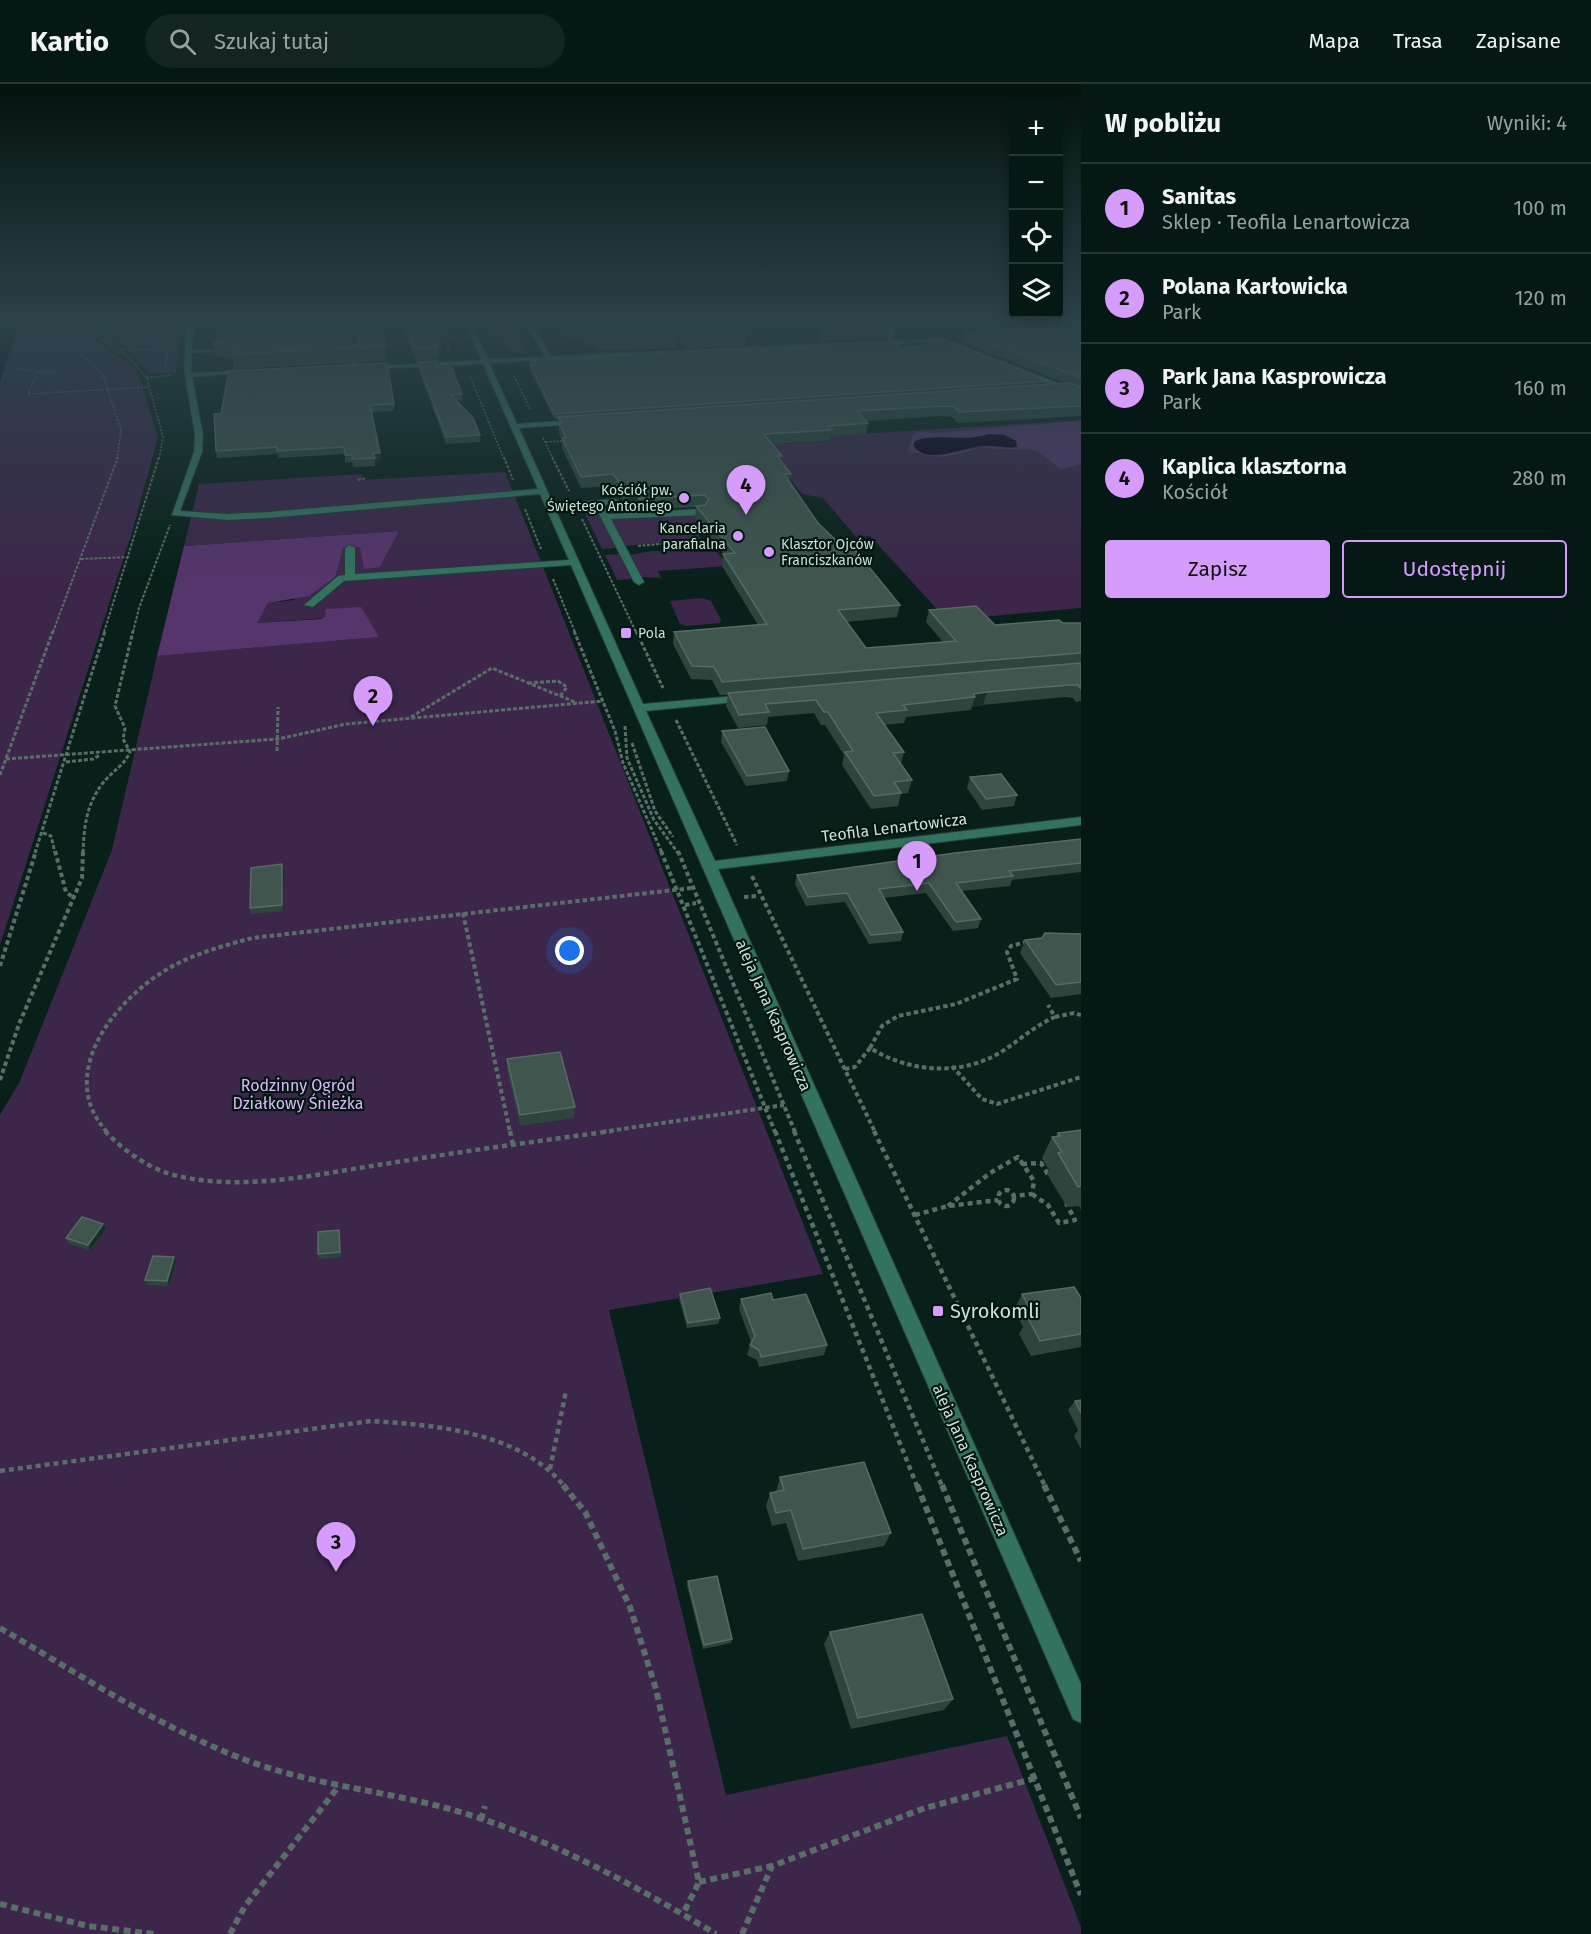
<!DOCTYPE html>
<html lang="pl">
<meta charset="utf-8">
<style>
:root{--surface:#061813;--page:#142521;--text:#f1f3f6;--muted:#98a0a0;--line:#273733;--accent:#d59cfb}
body{margin:0;font-family:"Fira Sans",sans-serif;background:var(--page);color:var(--text)}
.controls{position:absolute;right:18px;top:18px;display:grid;overflow:hidden;border-radius:6px;box-shadow:0 3px 15px #0003}
.controls button{width:54px;height:54px;display:grid;place-items:center;padding:0;border:0;border-bottom:2px solid var(--line);background:var(--surface);color:var(--text);font:30px sans-serif}
.you{position:absolute;left:570px;top:867px;width:21px;height:21px;margin:-15px;border:4px solid #fff;border-radius:50%;background:#1a73e8;box-shadow:0 0 0 9px #1a73e833}
.badge{display:grid;place-items:center;width:39px;height:39px;border-radius:50%;background:var(--accent);color:#111;font-size:20px;font-weight:700}
.pin{position:absolute;translate:-50% -50px;filter:drop-shadow(0 2px 3px #0008)}
.pin::after{content:'';position:absolute;top:32px;width:21px;height:18px;background:inherit;clip-path:polygon(0 0,100% 0,50% 100%)}
.list{margin:0;padding:0;list-style:none}
h2{display:flex;justify-content:space-between;align-items:center;height:78px;margin:0;padding:0 24px;font-size:26px}
h2 small{font-size:20px;font-weight:400;color:var(--muted)}
.list li{display:grid;grid-template-columns:39px 1fr auto;gap:18px;align-items:center;box-sizing:border-box;height:90px;padding:0 24px;border-top:2px solid var(--line)}
.list b{display:block;font-size:22px;white-space:nowrap}
.list p{margin:0;font-size:20px;white-space:nowrap;color:var(--muted)}
.list em{font-size:20px;font-style:normal;color:var(--muted)}
.actions{display:flex;gap:12px;padding:18px 24px}
.actions a{flex:1;padding:14px 0;border:2px solid var(--accent);border-radius:6px;text-align:center;font-size:21px;color:var(--accent)}
.actions .main{background:var(--accent);color:#111}
.icon{flex:none;width:33px;height:33px;fill:none;stroke:currentColor;stroke-width:2;stroke-linecap:round;stroke-linejoin:round}
.map{position:relative;flex:none;width:1081px;height:1850px;overflow:hidden}
header{display:flex;align-items:center;gap:36px;box-sizing:border-box;height:84px;padding:0 30px;background:var(--surface);border-bottom:2px solid var(--line)}
header strong{font-size:28px}
nav{display:flex;gap:33px;margin-inline-start:auto;font-size:21px}
.search{width:420px;height:54px;background:var(--page);display:flex;align-items:center;gap:15px;box-sizing:border-box;padding:0 21px;border-radius:33px;color:var(--muted);font-size:22px}
main{display:flex}
aside{flex:1;background:var(--surface)}
.map>svg:first-child{display:block}
.green{fill:#3c274b}
.forest{fill:#56346c;fill-rule:evenodd}
.water{fill:#0c0018}
.lines{fill:none;stroke-linecap:round;stroke-linejoin:round}
.minor-casing{stroke:#243b34;stroke-width:2}
.path-far5{stroke:#5a6e68;stroke-width:1.5;stroke-dasharray:2 1.5;stroke-linecap:butt}
.path-far4{stroke:#5a6e68;stroke-width:2;stroke-dasharray:3 1.5;stroke-linecap:butt}
.path-far3{stroke:#5a6e68;stroke-width:3;stroke-dasharray:4 2;stroke-linecap:butt}
.path-far2{stroke:#5a6e68;stroke-width:4;stroke-dasharray:4.5 3;stroke-linecap:butt}
.path-far1{stroke:#5a6e68;stroke-width:4.5;stroke-dasharray:5 4;stroke-linecap:butt}
.path{stroke:#5a6e68;stroke-width:6;stroke-dasharray:7 4.5;stroke-linecap:butt}
.minor{fill:#33725f;fill-rule:evenodd}
.wall{fill:#2d453d;fill-rule:evenodd}
.shaded-wall{fill:#172f27}
.building{fill:#3f554e;stroke:#566b64;stroke-width:1.5}
.poi-dot{fill:#d59cfb;stroke:#011710;stroke-width:2}
.labels{text-anchor:middle;stroke-width:4.5;stroke-linejoin:round;paint-order:stroke}
.far-poi-label{font-size:14px;fill:#d1dfda;stroke:#011710;text-anchor:end}
.street-label{font-size:16px;fill:#d1dfda;stroke:#011710}
.park-label{font-size:16px;fill:#deb6fa;stroke:#011710}
.near-poi-label{font-size:20px;fill:#d1dfda;stroke:#011710;text-anchor:start}
</style>
<header>
<strong>Kartio</strong>
<div class="search"><svg class="icon" aria-label="search" viewBox="0 0 24 24"><circle cx="10" cy="10" r="6"/><path d="M15 15l6 6"/></svg>Szukaj tutaj</div>
<nav><a>Mapa</a><a>Trasa</a><a>Zapisane</a></nav>
</header>
<main>
<div class="map">
<svg width="1081" height="1850" viewBox="0 0 1081 1850">
<rect width="100%" height="100%" fill="#082019"/>
<!-- green -->
<g class="green">
<polygon points="20,237 91,237 120,267 78,239 76,242 133,283 140,295 158,353 132,448 0,861 0,298"/>
<polygon points="101,237 180,237 176,289 149,289"/>
<polygon points="492,237 523,238 512,242 528,270 508,267"/>
<polygon points="1081,336 1081,524 947,536 870,452 856,453 823,414 802,410 760,357 782,356 786,360 831,357 828,352"/>
<polygon points="505,388 541,478 535,481 537,484 543,483 823,1190 609,1226 726,1711 1007,1652 1081,1843 1081,1850 0,1850 0,1031 20,997 112,766 157,572 379,553 325,534 256,539 268,519 294,516 343,464 360,462 380,483 399,447 184,462 199,400 362,390 363,396"/>
<polygon points="595,422 616,464 602,465 582,423"/>
<polygon points="695,432 700,455 625,462 612,435"/>
<polygon points="652,467 717,468 728,482 658,487 661,494 641,493 630,471"/>
<polygon points="621,470 633,495 617,496 605,471"/>
<polygon points="702,514 711,517 721,536 720,539 687,542 680,540 670,517"/>
</g>
<!-- forest -->
<g class="forest">
<path d="M1081,337V380L1061,385L1035,366L979,364L955,371L937,373L908,367L913,351L918,347L933,349ZM989,350L1005,351L991,362L935,370L916,366L919,355C943,352 965,358 989,350Z"/>
<polygon points="399,447 380,483 364,485 360,463 343,464 335,493 309,512 268,519 257,539 321,535 325,533 326,525 361,523 379,553 157,572 184,462"/>
</g>
<!-- water -->
<g class="water">
<polygon points="0,237 20,237 0,298"/>
<path d="M989,350L1005,351L1016,357L1017,363C1005,365 992,361 980,362C962,364 926,382 913,361L915,357C935,348 963,359 989,350Z"/>
</g>
<g class="lines">
<!-- minor casing -->
<g class="minor-casing">
<g id="minor">
<polygon points="188,237 194,237 192,265 221,267 192,269 191,289 248,286 252,288 192,293 203,351 202,368 180,427 228,430 268,428 538,405 483,280 368,285 365,283 481,276 464,237 470,237 488,275 545,273 524,237 555,237 532,240 551,272 888,257 886,252 892,237 898,237 892,252 895,256 945,255 1081,308 1081,313 942,258 489,279 517,340 578,336 582,338 578,340 519,344 643,620 746,611 752,614 746,617 646,627 715,777 1081,733 1081,741 718,785 1081,1600 1081,1639 1073,1635 571,481 344,497 313,523 304,521 338,492 345,491 345,464 350,461 355,464 355,490 569,476 540,410 268,434 228,436 172,431 194,368 195,351 184,284"/>
<polygon points="398,237 406,237 363,254 356,284 351,285 358,252"/>
<polygon points="615,415 618,416 618,420 604,421 608,430 703,425 707,428 703,431 611,435 644,498 639,501 634,498 595,422 576,424 572,421 576,418"/>
</g>
</g>
<!-- path-far5 -->
<g class="path-far5">
<polyline points="96,237 147,294 163,353 159,375"/>
<polyline points="144,237 154,238"/>
<polyline points="742,237 753,250"/>
<polyline points="1037,237 1081,241"/>
<polyline points="489,240 501,263"/>
<polyline points="739,241 820,237"/>
<polyline points="438,243 452,243"/>
<polyline points="207,244 223,244"/>
<polyline points="149,245 163,260 173,261"/>
<polyline points="558,256 575,254 563,246"/>
<polyline points="168,263 171,237"/>
<polyline points="128,264 156,237"/>
<polyline points="122,265 168,266 165,284 171,286"/>
<polyline points="449,266 444,250 457,255"/>
<polyline points="15,285 38,287 28,310 149,303"/>
<polyline points="38,288 55,287 55,290"/>
<polyline points="470,292 504,375"/>
<polyline points="514,292 530,325"/>
<polyline points="147,294 172,291"/>
<polyline points="543,354 553,375"/>
<polyline points="546,358 563,357"/>
<path d="M117,375L121,346L103,291L56,246C79,232 100,255 118,269L125,270"/>
</g>
<!-- path-far4 -->
<g class="path-far4">
<polyline points="504,373 513,396"/>
<polyline points="552,373 569,407"/>
<polyline points="358,396 367,394"/>
<polyline points="525,425 541,465"/>
<polyline points="582,435 636,548"/>
<polyline points="638,462 714,455"/>
<polyline points="81,475 129,473"/>
<polyline points="553,495 575,548"/>
<polyline points="53,548 118,373"/>
<polyline points="104,548 159,373"/>
<polyline points="133,548 139,524 170,441"/>
</g>
<!-- path-far3 -->
<g class="path-far3">
<polyline points="574,547 615,647 623,679 662,769"/>
<polyline points="636,547 663,604"/>
<polyline points="528,599 558,597 567,603 560,612"/>
<polyline points="411,633 492,584 577,619"/>
<polyline points="676,636 737,761"/>
<polyline points="625,642 627,674 654,736 678,769"/>
<polyline points="632,659 655,727 673,753"/>
<polyline points="277,667 278,623"/>
<polyline points="6,675 278,655 346,640 603,617"/>
<polyline points="66,678 93,675 100,671"/>
<polyline points="0,691 53,547"/>
<polyline points="43,749 51,752 55,769"/>
<polyline points="35,769 105,547"/>
<path d="M83,769C84,743 86,722 102,700C111,688 124,682 130,668L123,655L125,644L115,622L133,547"/>
</g>
<!-- path-far2 -->
<g class="path-far2">
<polyline points="55,767 66,808 74,814"/>
<polyline points="661,767 775,1048"/>
<polyline points="678,767 795,1048"/>
<polyline points="752,792 875,1048"/>
<polyline points="744,813 757,812"/>
<polyline points="685,821 696,819"/>
<polyline points="463,829 510,1048"/>
<polyline points="0,882 36,767"/>
<polyline points="1055,933 1074,929 1081,931"/>
<polyline points="870,964 882,942 898,932 956,920 1017,895 1007,868 1011,862 1030,857"/>
<polyline points="952,982 982,1015 997,1020 1081,993"/>
<path d="M845,985L855,983L870,964C909,988 960,993 1001,968C1020,956 1034,942 1055,933L1048,921"/>
<polyline points="0,996 19,940 82,794 83,767"/>
<path d="M107,1048C55,991 114,917 166,886C192,870 223,862 252,854L692,804"/>
<polyline points="602,1048 784,1021"/>
</g>
<!-- path-far1 -->
<g class="path-far1">
<path d="M105,1047C124,1067 150,1086 178,1092C247,1108 322,1089 391,1079C465,1067 539,1057 612,1047"/>
<polyline points="510,1047 513,1061"/>
<polyline points="775,1047 917,1402"/>
<polyline points="794,1047 942,1402"/>
<polyline points="874,1047 1045,1402"/>
<polyline points="1022,1080 1041,1079 1049,1092"/>
<circle cx="1006" cy="1114" r="8"/>
<polyline points="1032,1110 1048,1121 1059,1139 1075,1136 1066,1119"/>
<polyline points="948,1122 990,1089 1018,1073 1034,1097 1032,1110 1014,1112"/>
<polyline points="915,1131 948,1122 998,1116"/>
<polyline points="550,1385 566,1307"/>
<path d="M0,1387L371,1337C436,1341 520,1348 564,1402"/>
</g>
<!-- path -->
<g class="path">
<polyline points="563,1401 585,1428 630,1523 656,1605 699,1798 683,1830"/>
<polyline points="917,1401 1081,1811"/>
<polyline points="942,1401 1081,1734"/>
<polyline points="1044,1401 1081,1477"/>
<path d="M0,1544C79,1590 157,1642 243,1675C308,1700 379,1706 446,1724C542,1750 631,1799 716,1850"/>
<polyline points="481,1736 485,1722"/>
<polyline points="699,1798 772,1782"/>
<polyline points="0,1820 88,1842 155,1850"/>
<polyline points="230,1850 245,1822 339,1702"/>
<polyline points="742,1850 772,1782 925,1724 1036,1694"/>
</g>
<!-- minor -->
<use href="#minor" class="minor"/>
</g>
<!-- wall -->
<g class="wall">
<path d="M223,237H265L257,254H264L263,247L381,237L386,277L234,285L233,275L215,272L213,258L218,255L217,250L224,238ZM362,248L359,258L355,261L351,260H352L357,250Z"/>
<polygon points="404,237 441,239 442,250 439,275 415,276 404,247"/>
<polygon points="554,237 736,237 748,244 746,261 687,264 676,252 675,264 599,267 554,239"/>
<polygon points="821,237 886,237 883,254 818,257"/>
<polygon points="1081,244 1081,332 958,339 952,333 942,332 866,337 868,339 866,350 831,352 830,357 772,360 782,372 781,378 791,390 790,398 818,439 900,521 897,533 846,538 866,564 943,558 926,538 929,526 995,541 1081,539 1081,617 1076,618 1073,614 1065,613 983,621 972,623 971,626 906,633 904,639 884,641 904,668 901,680 912,696 908,709 901,710 898,722 871,725 842,681 844,671 825,641 821,641 814,629 768,633 767,641 738,644 726,622 728,611 720,611 712,596 691,595 673,560 674,548 758,541 722,482 723,470 724,470 695,434 696,423 638,426 637,423 628,423 612,402 581,404 562,364 562,355 559,349 558,335 554,335 530,286 531,277 763,266 901,265 1048,297 1047,301 1065,299 962,258 965,249"/>
<polygon points="418,278 438,283 462,310 463,316 457,317 480,351 480,358 446,360 418,284"/>
<polygon points="394,320 394,327 371,328 380,376 375,376 375,382 353,383 352,378 345,379 345,370 278,374 278,370 217,374 216,367 214,330"/>
<polygon points="722,647 789,687 787,697 746,702 721,658"/>
<polygon points="970,693 1017,711 1014,722 982,726 967,704"/>
<polygon points="1081,755 1081,788 1012,796 1010,802 962,807 981,835 978,844 953,847 926,809 884,814 903,848 901,857 869,860 845,818 806,822 795,800 797,791"/>
<polygon points="282,780 284,786 283,827 251,830 250,824"/>
<polygon points="1081,850 1081,910 1051,914 1020,869 1025,856"/>
<polygon points="507,975 575,1023 574,1034 520,1042 507,986"/>
<polygon points="1081,1046 1081,1126 1079,1122 1067,1123 1047,1090 1049,1086 1042,1074 1052,1053 1056,1052 1058,1049"/>
<polygon points="106,1145 90,1166 69,1160 66,1154"/>
<polygon points="339,1146 341,1173 319,1175 318,1170"/>
<polygon points="174,1173 176,1178 169,1202 147,1201 145,1196"/>
<polygon points="680,1210 720,1234 718,1240 687,1244 679,1215"/>
<polygon points="1022,1210 1081,1214 1081,1263 1031,1272 1019,1250 1023,1243 1014,1226"/>
<polygon points="741,1215 773,1216 827,1261 824,1271 759,1283 757,1276 747,1271 751,1258 739,1225"/>
<polygon points="1081,1316 1081,1365 1074,1352 1078,1346 1068,1326 1075,1317"/>
<polygon points="780,1393 891,1449 884,1462 798,1477 786,1439 772,1442 766,1422 770,1409 776,1408"/>
<polygon points="688,1497 732,1555 731,1559 703,1565 687,1502"/>
<polygon points="830,1548 953,1615 944,1626 851,1645 824,1560"/>
</g>
<!-- shaded-wall -->
<g class="shaded-wall">
<polygon points="256,237 265,237 253,262 238,254 238,249"/>
<polygon points="355,237 380,237 381,241 357,250 352,260 351,246"/>
<polygon points="441,239 442,250 439,275 438,264"/>
<polygon points="373,369 380,369 380,376 375,376"/>
<polygon points="638,411 637,423 628,423 629,412"/>
<polygon points="987,608 983,621 972,623 975,613 973,610"/>
<polygon points="282,780 284,786 283,827 282,821"/>
<polygon points="103,1140 106,1145 90,1166 88,1161"/>
<polygon points="174,1173 176,1178 169,1202 167,1197"/>
</g>
<!-- building -->
<g class="building">
<polygon points="225,237 256,237 251,248 238,249 238,254 349,254 349,259 355,261 359,258 364,242 376,237 381,237 385,263 232,270 236,261 213,258 220,254 217,250"/>
<polygon points="267,237 355,237 351,246 263,247"/>
<polygon points="404,237 431,237 430,239 441,239 438,264 414,265"/>
<polygon points="577,237 613,237 612,239 623,247 630,247 630,242 620,237 668,237 676,247 600,251"/>
<polygon points="678,237 736,237 748,244 688,247"/>
<polygon points="1080,244 1081,244 1081,294 965,249 999,245"/>
<polygon points="946,257 1048,297 554,330 530,281 532,281 531,277 759,264 763,266 810,264 812,261 893,258 901,265"/>
<polygon points="438,277 437,283 452,284 462,310 451,311 473,334 480,351 446,353 418,278"/>
<polygon points="387,279 394,320 370,321 380,369 373,369 375,374 352,375 352,371 345,371 344,363 277,367 277,363 216,367 214,330 221,330 229,287"/>
<polygon points="1068,299 1081,303 1081,322 960,328 954,323 944,322 857,327 868,339 828,342 832,346 764,350 782,372 777,372 791,390 784,390 818,439 843,463 852,462 900,521 838,526 866,564 956,557 929,526 976,522 995,541 1059,536 1063,539 1081,539 1081,569 722,598 714,583 692,582 674,548 767,540 723,470 735,469 696,422 705,421 709,415 704,411 639,415 638,411 629,412 613,390 581,393 562,354 566,353 559,339 562,339 558,333"/>
<polygon points="1081,579 1081,605 1078,601 1069,601 987,608 973,610 975,613 903,621 907,626 876,629 904,668 893,669 912,696 894,698 901,709 874,712 845,668 853,667 828,628 824,628 816,616 765,620 769,628 739,631 728,609"/>
<polygon points="765,643 789,687 747,692 722,647"/>
<polygon points="1001,690 1017,711 986,715 970,693"/>
<polygon points="1081,755 1081,779 1009,787 1013,792 956,799 981,835 956,838 929,799 879,805 903,848 871,851 847,809 808,813 797,791 955,769"/>
<polygon points="282,780 282,821 250,824 251,784"/>
<polygon points="1045,849 1081,850 1081,898 1056,901 1025,856 1042,854"/>
<polygon points="560,968 575,1023 520,1031 507,975"/>
<polygon points="1081,1046 1081,1102 1078,1103 1058,1069 1062,1068 1052,1053 1060,1052 1058,1049"/>
<polygon points="82,1133 103,1140 88,1161 66,1154"/>
<polygon points="339,1146 340,1168 318,1170 318,1148"/>
<polygon points="153,1172 174,1173 167,1197 145,1196"/>
<polygon points="1074,1203 1081,1214 1081,1250 1040,1257 1028,1234 1034,1233 1022,1210"/>
<polygon points="710,1204 720,1234 688,1239 680,1210"/>
<polygon points="771,1209 773,1216 806,1210 827,1261 761,1273 759,1266 750,1261 755,1252 741,1215"/>
<polygon points="1081,1316 1081,1329 1075,1317"/>
<polygon points="864,1378 891,1449 803,1465 791,1426 776,1429 770,1409 784,1406 780,1393"/>
<polygon points="717,1492 732,1555 704,1561 688,1497"/>
<polygon points="922,1530 953,1615 858,1634 830,1548"/>
</g>
<!-- sky -->
<linearGradient id="sky" x2="0" y2="1"><stop stop-color="#04120e"/><stop offset="0.48" stop-color="#2c4249"/><stop offset="1" stop-color="#2c4249" stop-opacity="0"/></linearGradient>
<rect width="1081" height="496" fill="url(#sky)"/>
<!-- markers -->
<g class="poi-dot">
<circle cx="684" cy="414" r="6"/>
<circle cx="738" cy="452" r="6"/>
<circle cx="769" cy="468" r="6"/>
<rect x="620" y="543" width="12" height="12" rx="3"/>
<rect x="932" y="1221" width="12" height="12" rx="3"/>
</g>
<g class="labels">
<!-- far-poi labels -->
<g class="far-poi-label">
<text x="672" y="411">Kościół pw.<tspan x="672" dy="16">Świętego Antoniego</tspan></text>
<text x="726" y="449">Kancelaria<tspan x="726" dy="16">parafialna</tspan></text>
<text x="781" y="465" text-anchor="start">Klasztor Ojców<tspan x="781" dy="16">Franciszkanów</tspan></text>
<text x="638" y="554" text-anchor="start">Pola</text>
</g>
<!-- street labels -->
<g class="street-label">
<text transform="translate(894 743) rotate(-7)" y="6">Teofila Lenartowicza</text>
<text transform="translate(774 931) rotate(66)" y="6">aleja Jana Kasprowicza</text>
<text transform="translate(971 1376) rotate(66)" y="6">aleja Jana Kasprowicza</text>
</g>
<!-- park labels -->
<g class="park-label">
<text x="298" y="1007">Rodzinny Ogród<tspan x="298" dy="18">Działkowy Śnieżka</tspan></text>
</g>
<!-- near-poi labels -->
<g class="near-poi-label">
<text x="950" y="1234">Syrokomli</text>
</g>
</g>
</svg>
<div class="controls">
<button>+</button>
<button>−</button>
<button><svg class="icon" aria-label="locate" viewBox="0 0 24 24"><circle cx="12" cy="12" r="6"/><path d="M12 2v4M12 18v4M2 12h4M18 12h4"/></svg></button>
<button><svg class="icon" aria-label="layers" viewBox="0 0 24 24"><path d="M12 4l9 5-9 5-9-5zM3 14l9 5 9-5"/></svg></button>
</div>
<div class="you"></div>
<div class="pin badge" style="left:917px;top:807px">1</div>
<div class="pin badge" style="left:373px;top:642px">2</div>
<div class="pin badge" style="left:336px;top:1488px">3</div>
<div class="pin badge" style="left:746px;top:431px">4</div>
</div>
<aside>
<h2>W pobliżu<small>Wyniki: 4</small></h2>
<ul class="list">
<li><span class="badge">1</span><div><b>Sanitas</b><p>Sklep · Teofila Lenartowicza</p></div><em>100 m</em></li>
<li><span class="badge">2</span><div><b>Polana Karłowicka</b><p>Park</p></div><em>120 m</em></li>
<li><span class="badge">3</span><div><b>Park Jana Kasprowicza</b><p>Park</p></div><em>160 m</em></li>
<li><span class="badge">4</span><div><b>Kaplica klasztorna</b><p>Kościół</p></div><em>280 m</em></li>
</ul>
<div class="actions"><a class="main">Zapisz</a><a>Udostępnij</a></div>
</aside>
</main>
